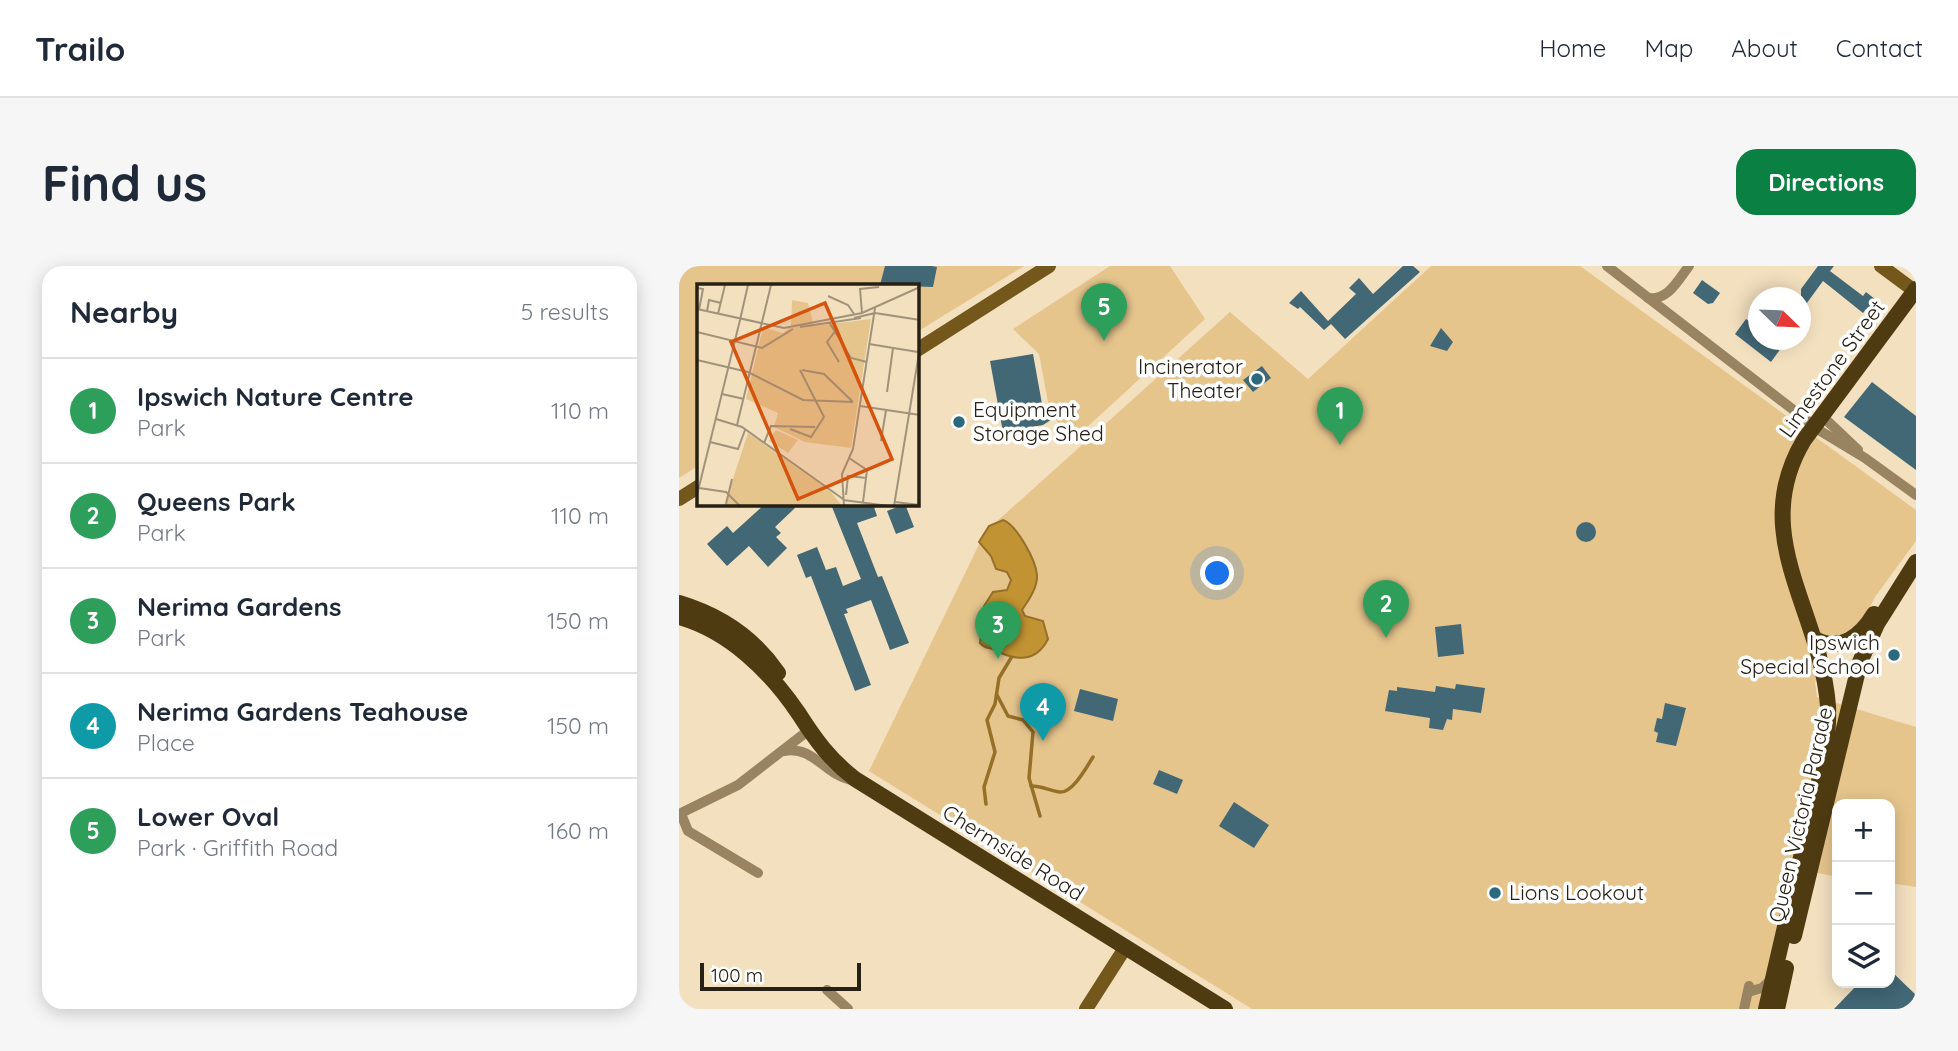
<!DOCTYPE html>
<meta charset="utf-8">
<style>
:root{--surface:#fff;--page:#f6f6f7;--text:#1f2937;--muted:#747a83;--line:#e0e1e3;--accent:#0b8043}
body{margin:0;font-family:Quicksand,sans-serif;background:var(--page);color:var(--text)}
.controls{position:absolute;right:21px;bottom:21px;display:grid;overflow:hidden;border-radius:14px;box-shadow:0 4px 18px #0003}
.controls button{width:63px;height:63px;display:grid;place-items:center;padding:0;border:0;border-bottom:2px solid var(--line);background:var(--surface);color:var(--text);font:35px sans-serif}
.compass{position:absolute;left:1069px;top:21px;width:63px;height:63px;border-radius:50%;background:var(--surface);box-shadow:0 4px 18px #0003;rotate:113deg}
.scale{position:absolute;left:21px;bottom:18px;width:161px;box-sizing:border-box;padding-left:7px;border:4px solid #272014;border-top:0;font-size:19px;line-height:24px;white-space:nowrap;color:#272014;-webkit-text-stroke:5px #fff;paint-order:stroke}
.you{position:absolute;left:539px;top:308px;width:24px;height:24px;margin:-18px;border:5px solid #fff;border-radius:50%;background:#1a73e8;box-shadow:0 0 0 10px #1a73e833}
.badge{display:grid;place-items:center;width:46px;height:46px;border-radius:50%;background:var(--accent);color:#fff;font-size:23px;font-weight:700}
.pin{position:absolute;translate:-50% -58px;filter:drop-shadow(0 2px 4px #0008)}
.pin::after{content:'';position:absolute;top:37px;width:24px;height:21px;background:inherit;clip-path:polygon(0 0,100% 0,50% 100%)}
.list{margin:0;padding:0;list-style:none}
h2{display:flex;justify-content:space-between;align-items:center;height:91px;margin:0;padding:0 28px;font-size:30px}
h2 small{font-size:23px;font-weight:400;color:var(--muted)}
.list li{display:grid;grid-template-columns:46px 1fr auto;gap:21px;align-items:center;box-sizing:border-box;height:105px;padding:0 28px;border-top:2px solid var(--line)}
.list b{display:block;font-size:26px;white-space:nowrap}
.list p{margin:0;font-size:23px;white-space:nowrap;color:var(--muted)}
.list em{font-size:23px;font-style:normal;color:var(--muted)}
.icon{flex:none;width:38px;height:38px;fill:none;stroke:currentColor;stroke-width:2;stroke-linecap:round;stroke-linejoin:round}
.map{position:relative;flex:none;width:1237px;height:743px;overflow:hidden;border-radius:21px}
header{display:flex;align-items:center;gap:42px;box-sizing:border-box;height:98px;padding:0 35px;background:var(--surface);border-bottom:2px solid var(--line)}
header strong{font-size:33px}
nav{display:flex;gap:38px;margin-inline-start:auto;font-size:24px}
.intro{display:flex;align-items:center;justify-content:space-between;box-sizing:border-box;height:168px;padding:0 42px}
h1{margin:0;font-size:49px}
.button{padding:18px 32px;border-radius:21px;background:var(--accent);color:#fff;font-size:24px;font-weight:700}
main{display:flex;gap:42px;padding:0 42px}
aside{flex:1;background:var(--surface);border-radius:21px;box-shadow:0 4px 18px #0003}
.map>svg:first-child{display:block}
.green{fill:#e6c58d}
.water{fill:#c29332;stroke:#947029;stroke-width:2}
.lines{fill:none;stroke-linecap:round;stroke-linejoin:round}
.stream{stroke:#947029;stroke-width:3.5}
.building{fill:#426775}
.street{stroke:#998461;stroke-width:10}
.secondary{stroke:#74571b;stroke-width:14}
.primary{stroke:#4f3b12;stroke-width:16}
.poi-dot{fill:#2a697e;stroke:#fff;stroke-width:2.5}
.labels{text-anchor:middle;stroke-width:7;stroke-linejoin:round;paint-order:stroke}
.poi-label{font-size:21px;fill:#272014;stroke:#fff;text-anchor:end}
.street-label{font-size:21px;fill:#272014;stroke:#fff}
.inset-road{fill:none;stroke:#a1937b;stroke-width:2}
.view{fill:#d5530d;fill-opacity:0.15;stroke:#d5530d;stroke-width:3.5}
.inset-edge{fill:none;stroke:#272014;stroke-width:3.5}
</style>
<header>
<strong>Trailo</strong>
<nav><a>Home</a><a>Map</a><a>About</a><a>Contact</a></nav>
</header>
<div class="intro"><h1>Find us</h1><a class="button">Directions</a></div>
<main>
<aside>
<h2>Nearby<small>5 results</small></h2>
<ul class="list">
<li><span class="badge" style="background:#2e9e5b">1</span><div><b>Ipswich Nature Centre</b><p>Park</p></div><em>110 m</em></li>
<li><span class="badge" style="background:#2e9e5b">2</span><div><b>Queens Park</b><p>Park</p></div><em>110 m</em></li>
<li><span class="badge" style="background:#2e9e5b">3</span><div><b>Nerima Gardens</b><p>Park</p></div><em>150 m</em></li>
<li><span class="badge" style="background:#0f9aa8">4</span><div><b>Nerima Gardens Teahouse</b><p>Place</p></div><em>150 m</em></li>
<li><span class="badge" style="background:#2e9e5b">5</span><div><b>Lower Oval</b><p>Park · Griffith Road</p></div><em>160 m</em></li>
</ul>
</aside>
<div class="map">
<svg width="1237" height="743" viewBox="0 0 1237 743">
<rect width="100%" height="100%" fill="#f3e0bf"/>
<!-- green -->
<g class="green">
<polygon points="0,0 345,0 238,66 238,19 19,19 19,200 0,212"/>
<polygon points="431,0 491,0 526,53 394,174 371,147 360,88 334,63"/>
<polygon points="752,0 901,0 1237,244 1237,275 1196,331 1182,358 1155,372 1136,416 1138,431 1237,461 1237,621 1211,617 1211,538 1158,538 1158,611 1111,601 1080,743 573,743 190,505 306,266 551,46 629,113"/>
</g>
<!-- water -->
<path class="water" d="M324,254C338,259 357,295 358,309C359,321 349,335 343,344L346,350L364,355L369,373C357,397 336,395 316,384C309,381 306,383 301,377L305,340L314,326L328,324L332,314L328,306L317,303L312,290L300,276L310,260Z"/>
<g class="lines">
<!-- stream -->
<g class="stream">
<polyline points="318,429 329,450 344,454 354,466 350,512 361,550"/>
<path d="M352,520C363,520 369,524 380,526C393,528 407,502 414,491"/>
<polyline points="307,538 305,521 316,486 308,454 316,438 320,412 332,392"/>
</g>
</g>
<!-- building -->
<g class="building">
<polygon points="206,0 253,0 258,1 254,21 201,19"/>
<polygon points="724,0 734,0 741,6 666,73 652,58 645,64 621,41 619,43 610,37 622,25 649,55 677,28 670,22 680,12 694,28"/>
<polygon points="1139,0 1155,0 1151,5 1184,30 1187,26 1201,37 1193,48 1187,43 1184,47 1144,15 1122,45 1122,23"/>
<polygon points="1023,14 1041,27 1034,37 1029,38 1014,27"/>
<polygon points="1067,53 1080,62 1080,74 1090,74 1102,82 1092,96 1056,68"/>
<polygon points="762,62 774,76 768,85 751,80"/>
<polygon points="354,88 365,149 378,150 364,159 324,166 311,95"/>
<polygon points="583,100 592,112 574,126 564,114"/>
<polygon points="1193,116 1237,150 1237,204 1165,151"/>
<polygon points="86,238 112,238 116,242 96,261 102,267 97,271 108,282 89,301 70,280 48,300 28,278 48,260 54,267"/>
<polygon points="160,238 194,238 198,250 178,257 199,311 203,310 230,377 211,384 192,334 167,343 169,347 165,348 192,419 176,425 132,310 127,312 118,289 138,281 147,304 157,301 164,320 182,313 153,241"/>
<polygon points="226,238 235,261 217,268 208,245"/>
<circle cx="907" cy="266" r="10"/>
<polygon points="782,358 785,388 759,391 756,361"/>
<polygon points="777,418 806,422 802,447 774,443 773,454 768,453 764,464 750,462 751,452 706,445 710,424 718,425 718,421 756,426 757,420 776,423"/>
<polygon points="401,423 439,433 434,455 395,445"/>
<polygon points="986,437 1007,442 997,480 977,476 979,467 975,465 978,452 983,453"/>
<polygon points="480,504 504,514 498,528 474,518"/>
<polygon points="555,536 590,559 575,582 540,560"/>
<polygon points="1211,704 1237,729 1237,743 1155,743 1180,717 1211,717"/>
</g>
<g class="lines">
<!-- street -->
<g class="street">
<polyline points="928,0 1143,166 1186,192 1237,229"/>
<path d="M969,32C989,35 999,14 1010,0"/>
<polyline points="1143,150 1179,184"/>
<path d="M105,485C134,479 146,509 172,514"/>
<polyline points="0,548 59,519 130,464"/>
<polyline points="2,548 9,565 79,607"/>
<polyline points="148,724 169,743"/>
<polyline points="1069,726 1083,722 1093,713"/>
<polyline points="1065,743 1070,720"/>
</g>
<!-- secondary -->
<g class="secondary">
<polyline points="1202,0 1237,26"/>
<polyline points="238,84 370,0"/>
<polyline points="0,233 19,221"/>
<polyline points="407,743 446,682"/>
</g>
<!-- primary -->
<g class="primary">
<path d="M0,337C40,349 75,372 99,407"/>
<path d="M0,351C50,365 91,405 120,448C136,473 151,494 176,513L546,743"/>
<path d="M1136,373C1160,387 1182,370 1195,348"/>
<polyline points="1115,670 1181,396 1198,358 1237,296"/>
<path d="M1087,743C1101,682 1115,622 1129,561C1138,522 1151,481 1149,440C1142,344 1068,269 1125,174L1237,23"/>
<polyline points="1098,743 1107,702"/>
</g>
</g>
<!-- markers -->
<g class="poi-dot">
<circle cx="578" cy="113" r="7"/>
<circle cx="280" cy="156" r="7"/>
<circle cx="1215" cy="389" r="7"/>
<circle cx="816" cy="627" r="7"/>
</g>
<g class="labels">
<!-- poi labels -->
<g class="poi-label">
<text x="564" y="108">Incinerator<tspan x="564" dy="24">Theater</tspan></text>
<text x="294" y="151" text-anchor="start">Equipment<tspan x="294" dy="24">Storage Shed</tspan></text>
<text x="1201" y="384">Ipswich<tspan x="1201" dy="24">Special School</tspan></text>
<text x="830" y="634" text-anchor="start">Lions Lookout</text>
</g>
<!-- street labels -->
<g class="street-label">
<text transform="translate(1153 103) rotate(-54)" y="7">Limestone Street</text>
<text transform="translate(1122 549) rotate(-77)" y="7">Queen Victoria Parade</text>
<text transform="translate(334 587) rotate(32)" y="7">Chermside Road</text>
</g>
</g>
<!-- overview -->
<g transform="translate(18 18)">
<rect width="222" height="222" fill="#f3e0bf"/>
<path d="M95,16L111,19L117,42L174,35L154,164L108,158L77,143L81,129L49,115L66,43L86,49L94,42ZM79,146L101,156L91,169L72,157ZM51,149L134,208L145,222H27Z" fill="#e6c58d"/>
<path class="inset-road" d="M0,4L6,5L2,26M131,12L151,21L157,30M0,25L87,44L165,29L223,3M10,27L12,16L24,19M165,29L163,5L182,3M178,29L223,36M21,30L28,1M157,34L178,29M43,36L51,1M132,38L154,74L170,78M103,43L164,34M139,46L130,58L142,78M0,48L65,64L96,45M172,60L221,68M0,76L51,88L106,116L156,118M105,86L127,90L156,118M190,108L196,64M25,110L47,115M163,122L223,131M19,135L45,143L146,215M40,141L74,1M93,145L114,153L127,133L103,86M184,157L189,126M13,158L41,165L48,146M67,159L74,142L118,143M152,174L170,186L166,218M2,204L29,208L43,222M0,211L43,36M149,211L151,192L170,194M146,216L192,222M198,218L223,221M29,220L35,195M147,222L145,190L156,165L178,24M197,222L223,63"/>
<path class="view" d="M128,19L195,175L101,215L34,58Z"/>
<rect width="222" height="222" class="inset-edge"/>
</g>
</svg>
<div class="controls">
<button>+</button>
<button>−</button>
<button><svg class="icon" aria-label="layers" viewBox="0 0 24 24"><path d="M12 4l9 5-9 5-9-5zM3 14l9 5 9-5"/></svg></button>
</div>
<svg class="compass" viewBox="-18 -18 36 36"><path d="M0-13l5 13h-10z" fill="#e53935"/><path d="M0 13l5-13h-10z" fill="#747a83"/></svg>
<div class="scale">100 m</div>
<div class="you"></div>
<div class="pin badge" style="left:661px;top:179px;background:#2e9e5b">1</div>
<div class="pin badge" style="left:707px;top:372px;background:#2e9e5b">2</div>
<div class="pin badge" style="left:319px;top:393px;background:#2e9e5b">3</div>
<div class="pin badge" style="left:364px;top:475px;background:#0f9aa8">4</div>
<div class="pin badge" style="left:425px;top:75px;background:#2e9e5b">5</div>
</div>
</main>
